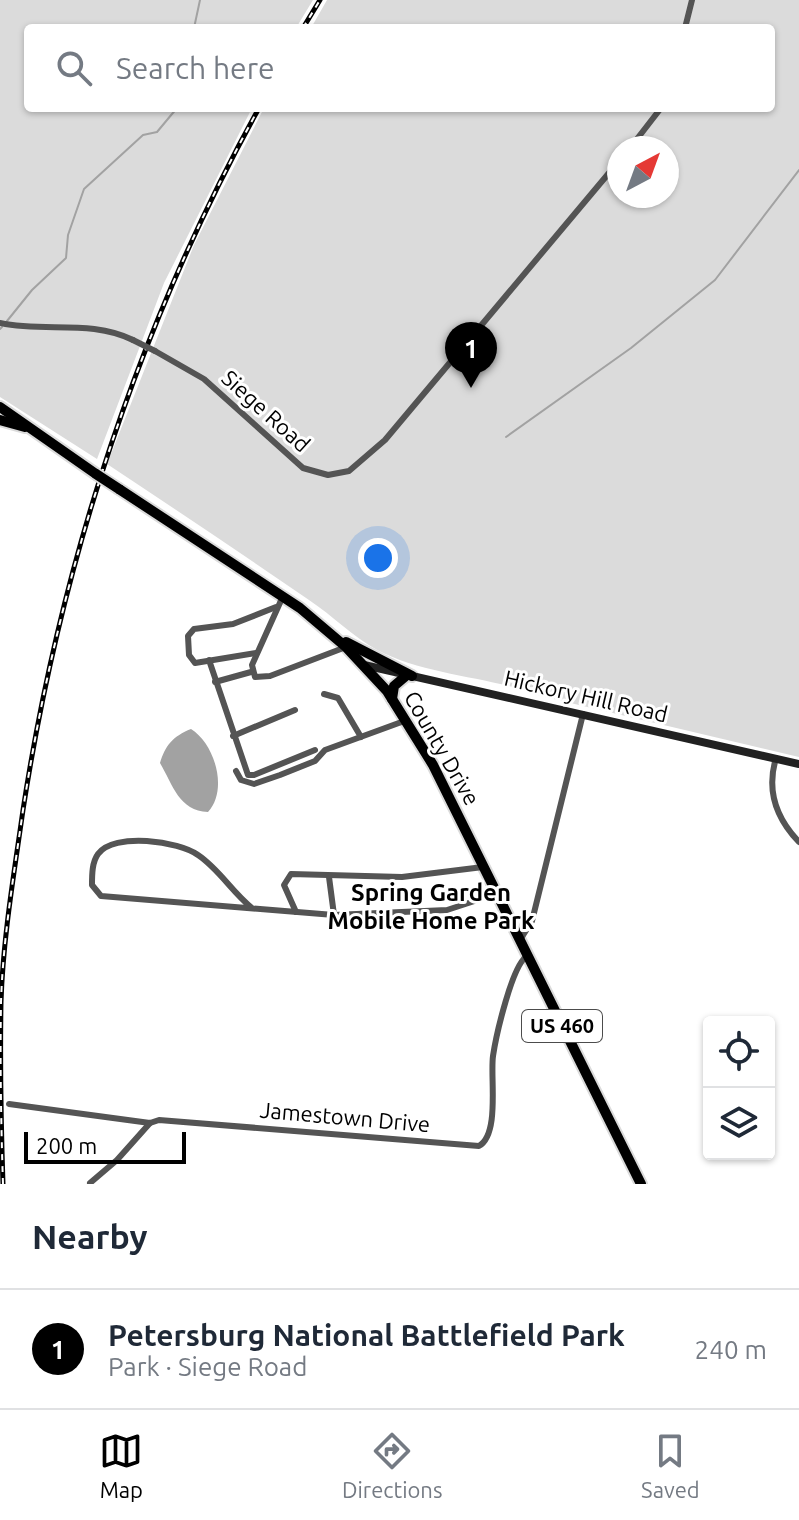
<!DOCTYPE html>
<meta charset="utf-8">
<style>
:root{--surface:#fff;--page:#f6f6f7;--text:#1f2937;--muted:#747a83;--line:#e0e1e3;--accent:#000}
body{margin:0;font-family:Ubuntu,sans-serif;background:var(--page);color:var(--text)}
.controls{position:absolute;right:24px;bottom:24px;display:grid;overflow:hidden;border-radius:8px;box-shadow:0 2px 6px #0004}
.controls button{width:72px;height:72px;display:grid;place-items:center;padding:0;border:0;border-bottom:2px solid var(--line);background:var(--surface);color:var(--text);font:40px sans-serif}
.compass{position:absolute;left:607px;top:136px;width:72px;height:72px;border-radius:50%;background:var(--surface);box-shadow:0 2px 6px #0004;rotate:41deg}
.scale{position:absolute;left:24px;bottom:20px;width:162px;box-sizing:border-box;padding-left:8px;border:4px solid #000;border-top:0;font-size:22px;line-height:28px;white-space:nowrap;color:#000;-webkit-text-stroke:6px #fff;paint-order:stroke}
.you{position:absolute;left:378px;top:558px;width:28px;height:28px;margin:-20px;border:6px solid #fff;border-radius:50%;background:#1a73e8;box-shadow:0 0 0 12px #1a73e833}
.badge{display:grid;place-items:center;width:52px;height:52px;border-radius:50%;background:var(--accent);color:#fff;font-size:26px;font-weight:700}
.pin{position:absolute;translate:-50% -66px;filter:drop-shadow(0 2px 4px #0008)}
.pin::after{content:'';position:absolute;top:42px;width:28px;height:24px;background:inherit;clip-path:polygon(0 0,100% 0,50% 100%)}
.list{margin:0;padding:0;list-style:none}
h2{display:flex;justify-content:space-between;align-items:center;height:104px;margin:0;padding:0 32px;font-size:34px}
h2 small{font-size:26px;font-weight:400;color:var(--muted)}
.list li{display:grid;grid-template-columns:52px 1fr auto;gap:24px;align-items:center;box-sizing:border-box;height:120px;padding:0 32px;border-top:2px solid var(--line)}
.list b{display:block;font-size:30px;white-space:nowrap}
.list p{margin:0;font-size:26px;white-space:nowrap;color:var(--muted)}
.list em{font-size:26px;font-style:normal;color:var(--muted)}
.icon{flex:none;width:44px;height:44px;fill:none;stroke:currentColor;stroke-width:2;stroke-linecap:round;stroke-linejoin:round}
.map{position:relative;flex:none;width:799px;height:1184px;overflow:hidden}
.search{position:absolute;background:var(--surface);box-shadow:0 2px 6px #0004;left:24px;right:24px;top:24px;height:88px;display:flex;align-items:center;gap:20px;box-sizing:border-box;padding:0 28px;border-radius:8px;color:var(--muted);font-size:30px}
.sheet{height:224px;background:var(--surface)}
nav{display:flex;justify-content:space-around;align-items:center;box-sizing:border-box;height:112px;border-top:2px solid var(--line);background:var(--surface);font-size:22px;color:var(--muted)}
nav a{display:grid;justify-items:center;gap:4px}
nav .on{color:var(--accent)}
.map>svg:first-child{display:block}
.green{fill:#dbdbdb;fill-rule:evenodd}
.water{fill:#a2a2a2}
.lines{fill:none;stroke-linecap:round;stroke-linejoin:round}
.stream{stroke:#a2a2a2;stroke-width:2}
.highway-casing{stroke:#dbdbdb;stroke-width:14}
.street{stroke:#545454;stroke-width:6}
.secondary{stroke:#212121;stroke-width:8}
.highway{stroke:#000;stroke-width:10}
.rail-casing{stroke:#000;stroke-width:5}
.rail{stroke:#fff;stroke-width:2;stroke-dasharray:6;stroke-linecap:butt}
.highway-bridge-casing{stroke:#dbdbdb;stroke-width:14;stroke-linecap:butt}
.street-bridge{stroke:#545454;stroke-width:6}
.highway-bridge{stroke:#000;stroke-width:10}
.labels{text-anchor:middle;stroke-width:6;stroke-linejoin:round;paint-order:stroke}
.shield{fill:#fff;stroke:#4c4c4c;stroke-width:2}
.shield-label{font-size:20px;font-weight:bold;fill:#000}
.street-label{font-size:22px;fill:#000;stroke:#fff}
.neighbourhood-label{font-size:24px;font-weight:bold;fill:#000;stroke:#fff}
</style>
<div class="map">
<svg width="799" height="1184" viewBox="0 0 799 1184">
<rect width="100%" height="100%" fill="#fff"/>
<!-- green -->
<g class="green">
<polygon points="0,0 313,0 296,28 28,28 28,108 252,108 164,283 97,459 0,397"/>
<path d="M327,0H799V757L541,696C489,676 427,676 377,650C352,636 333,616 309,600C242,554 175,509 107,464L194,245L264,108H771V28H311ZM619,148H667V196H619Z"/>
</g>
<!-- water -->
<path class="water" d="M191,729C214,743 229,789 208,812C179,811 173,785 160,763C165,746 173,736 191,729Z"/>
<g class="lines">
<!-- stream -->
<g class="stream">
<polyline points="194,28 200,0"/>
<polyline points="7,321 32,290 66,258 68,235 84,189 143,135 157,132 177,108"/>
<polyline points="0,329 2,327"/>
<polyline points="506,437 631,348 715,280 799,170"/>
</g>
<!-- highway casing -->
<g class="highway-casing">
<g id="highway">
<polyline points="0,407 96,474"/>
<polyline points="0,420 25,427"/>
<polyline points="119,489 300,608 346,647 387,691 433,765 641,1184"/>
<polyline points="346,642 412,676"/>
<polyline points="392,699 394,686 407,675"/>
</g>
</g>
<!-- street -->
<g class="street">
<polyline points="685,28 692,0"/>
<polyline points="630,148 661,108"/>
<path d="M0,323C45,333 90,319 133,340"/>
<polyline points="155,351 204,379 303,468 328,475 349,471 385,440 619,161"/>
<polyline points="283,596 252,665 255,677 270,676 346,647"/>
<polyline points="256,653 195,663 189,655 188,636 194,629 233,624 276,607"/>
<polyline points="209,660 248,775 254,775 315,750"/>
<polyline points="215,682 251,672"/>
<polyline points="324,694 338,698 361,737"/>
<polyline points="233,736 295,710"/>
<path d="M776,758C766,791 776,818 799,842"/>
<polyline points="236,771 241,780 254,784 280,775 315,761 325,750 407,720"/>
<polyline points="329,877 334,915"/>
<path d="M252,908C232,892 219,869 198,855C179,841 114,832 98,854C92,862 92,875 92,885L101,896L334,915L447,910L496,894"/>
<polyline points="296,912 284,885 291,874 402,877 483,867"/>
<polyline points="520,940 532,921 583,714"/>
<path d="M9,1104L150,1123L159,1120L479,1146C500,1134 490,1077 493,1056C496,1036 512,965 527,956"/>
<polyline points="90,1183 117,1160 150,1123"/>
</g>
<!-- secondary -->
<polyline class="secondary" points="364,665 799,764"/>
<!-- highway -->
<use href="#highway" class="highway"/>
<!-- rail casing -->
<g class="rail-casing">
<g id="rail">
<polyline points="303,28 320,0"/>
<path d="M3,1184C1,1124 0,1063 1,1002C3,938 14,874 23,810C61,563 138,327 259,108"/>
</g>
</g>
<!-- rail -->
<use href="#rail" class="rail"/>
<!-- highway-bridge casing -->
<g class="highway-bridge-casing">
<polyline id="highway-bridge" points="96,474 119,489"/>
</g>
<!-- street-bridge -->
<polyline class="street-bridge" points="133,340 155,351"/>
<!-- highway-bridge -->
<use href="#highway-bridge" class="highway-bridge"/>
</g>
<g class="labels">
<!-- shield labels -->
<rect class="shield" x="522" y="1010" width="80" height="32" rx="6"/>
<g class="shield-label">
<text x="562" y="1033">US 460</text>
</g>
<!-- street labels -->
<g class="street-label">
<text transform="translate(266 411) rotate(42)" y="8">Siege Road</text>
<text transform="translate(586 696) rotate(13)" y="8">Hickory Hill Road</text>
<text transform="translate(442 748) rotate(60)" y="8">County Drive</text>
<text transform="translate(345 1117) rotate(5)" y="8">Jamestown Drive</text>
</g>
<!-- neighbourhood labels -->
<g class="neighbourhood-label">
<text x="431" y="901">Spring Garden<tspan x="431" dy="28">Mobile Home Park</tspan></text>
</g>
</g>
</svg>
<div class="controls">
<button><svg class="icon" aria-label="locate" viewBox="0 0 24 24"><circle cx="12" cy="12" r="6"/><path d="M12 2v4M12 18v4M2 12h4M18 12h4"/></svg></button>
<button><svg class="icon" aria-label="layers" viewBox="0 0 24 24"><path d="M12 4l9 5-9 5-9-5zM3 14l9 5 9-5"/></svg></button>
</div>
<svg class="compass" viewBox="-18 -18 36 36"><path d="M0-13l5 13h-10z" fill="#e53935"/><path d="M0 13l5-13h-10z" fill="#747a83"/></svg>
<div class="scale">200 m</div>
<div class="you"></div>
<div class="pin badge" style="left:471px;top:388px">1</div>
<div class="search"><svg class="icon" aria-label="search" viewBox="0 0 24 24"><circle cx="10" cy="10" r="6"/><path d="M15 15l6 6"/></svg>Search here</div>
</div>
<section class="sheet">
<h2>Nearby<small></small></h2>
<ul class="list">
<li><span class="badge">1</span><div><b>Petersburg National Battlefield Park</b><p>Park · Siege Road</p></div><em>240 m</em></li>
</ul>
</section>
<nav>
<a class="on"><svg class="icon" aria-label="map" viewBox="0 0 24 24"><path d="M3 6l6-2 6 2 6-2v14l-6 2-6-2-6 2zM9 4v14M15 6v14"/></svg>Map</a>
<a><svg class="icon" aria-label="directions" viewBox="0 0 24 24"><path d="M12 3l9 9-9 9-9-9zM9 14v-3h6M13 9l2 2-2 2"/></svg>Directions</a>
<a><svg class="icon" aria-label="saved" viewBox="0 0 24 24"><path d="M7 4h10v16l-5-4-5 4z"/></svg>Saved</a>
</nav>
